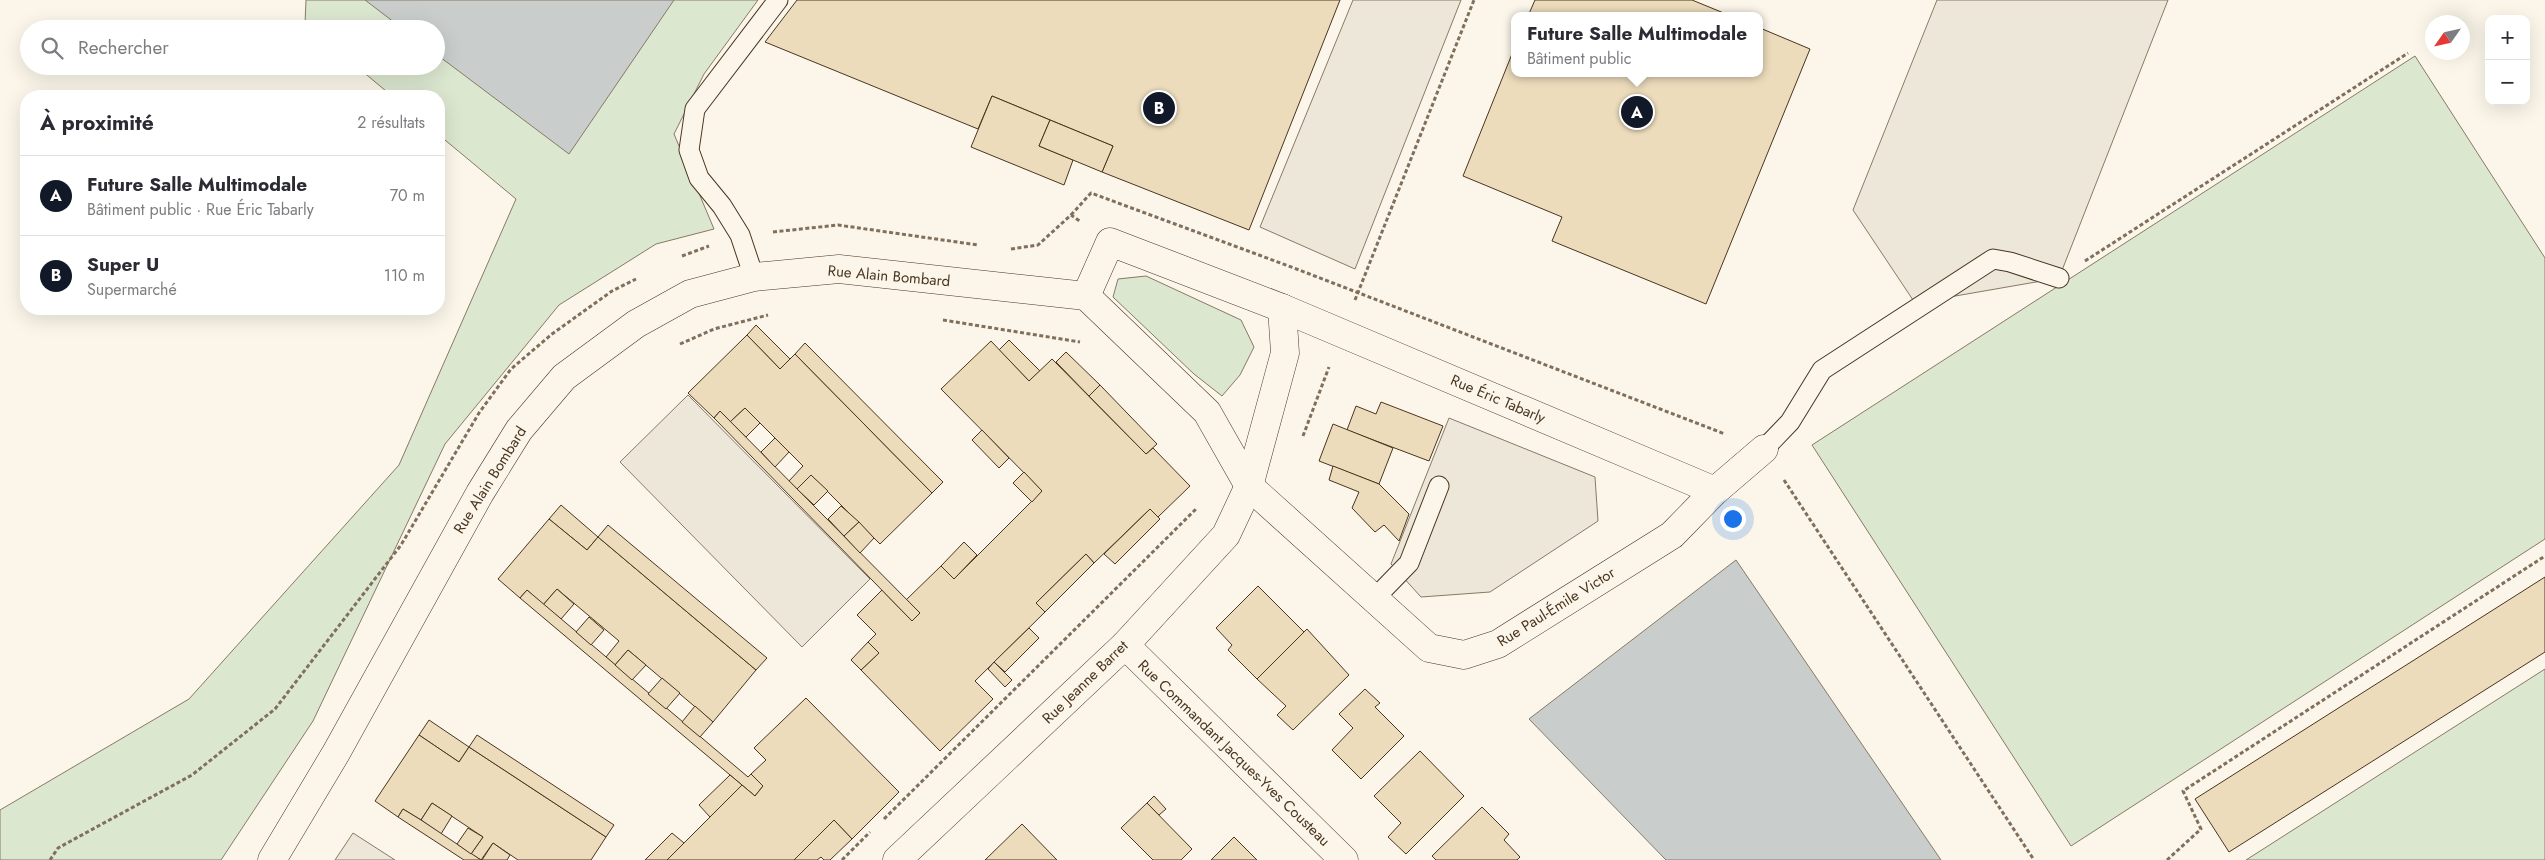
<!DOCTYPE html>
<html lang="fr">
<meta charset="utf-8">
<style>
:root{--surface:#fff;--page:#f7f7f7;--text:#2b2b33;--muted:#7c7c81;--line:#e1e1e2;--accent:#111827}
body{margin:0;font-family:Jost,sans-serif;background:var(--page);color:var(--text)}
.controls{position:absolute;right:15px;top:15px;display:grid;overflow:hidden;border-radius:10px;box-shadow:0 5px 20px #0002}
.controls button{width:45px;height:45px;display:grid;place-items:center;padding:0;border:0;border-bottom:1px solid var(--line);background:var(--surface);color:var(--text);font:25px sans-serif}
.compass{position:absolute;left:2425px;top:15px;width:45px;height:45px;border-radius:50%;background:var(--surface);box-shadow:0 5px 20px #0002;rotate:236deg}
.you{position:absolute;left:1732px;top:518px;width:18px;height:18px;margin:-12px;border:4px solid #fff;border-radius:50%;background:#1a73e8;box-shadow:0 0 0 8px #1a73e833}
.badge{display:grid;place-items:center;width:32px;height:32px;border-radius:50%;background:var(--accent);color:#fff;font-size:16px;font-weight:700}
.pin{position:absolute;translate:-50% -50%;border:2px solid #fff;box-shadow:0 1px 5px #0006}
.popup{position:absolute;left:1511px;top:12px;width:252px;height:65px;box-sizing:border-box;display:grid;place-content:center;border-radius:10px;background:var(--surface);filter:drop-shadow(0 1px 4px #0005);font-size:16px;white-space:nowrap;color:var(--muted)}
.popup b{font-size:19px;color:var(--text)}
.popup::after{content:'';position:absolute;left:50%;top:100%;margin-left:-10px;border:10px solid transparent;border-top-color:var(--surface)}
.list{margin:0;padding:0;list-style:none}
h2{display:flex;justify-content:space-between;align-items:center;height:65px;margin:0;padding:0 20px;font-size:21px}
h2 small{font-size:16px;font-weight:400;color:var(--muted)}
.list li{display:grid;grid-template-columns:32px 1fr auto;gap:15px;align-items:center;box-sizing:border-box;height:80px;padding:0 20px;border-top:1px solid var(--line)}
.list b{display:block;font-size:19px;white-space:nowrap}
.list p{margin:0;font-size:16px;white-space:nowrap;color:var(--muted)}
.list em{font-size:16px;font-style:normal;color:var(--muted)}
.icon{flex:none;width:28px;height:28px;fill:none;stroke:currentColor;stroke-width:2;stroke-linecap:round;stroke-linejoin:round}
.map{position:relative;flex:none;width:2545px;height:860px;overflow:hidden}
.search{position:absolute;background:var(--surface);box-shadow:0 5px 20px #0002;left:20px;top:20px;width:425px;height:55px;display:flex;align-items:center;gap:12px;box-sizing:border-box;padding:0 18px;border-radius:28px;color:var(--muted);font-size:19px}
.panel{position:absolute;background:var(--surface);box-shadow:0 5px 20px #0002;left:20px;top:90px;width:425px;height:225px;border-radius:20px}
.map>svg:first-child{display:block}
.green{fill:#dce7d0;stroke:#887966}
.parking{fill:#ede7d9;stroke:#887966}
.water{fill:#c9cecd;stroke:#887966}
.building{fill:#ecdcbc;stroke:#4a3520}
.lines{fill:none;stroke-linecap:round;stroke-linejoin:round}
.lane-casing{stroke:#4a3520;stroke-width:21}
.street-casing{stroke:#4a3520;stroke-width:29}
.path{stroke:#7f6f5c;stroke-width:3;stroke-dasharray:4 2.5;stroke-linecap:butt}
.lane{stroke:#fbf6e9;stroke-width:19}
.street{stroke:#fbf6e9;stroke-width:28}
.labels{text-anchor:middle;stroke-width:4;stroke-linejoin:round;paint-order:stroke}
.street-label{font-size:15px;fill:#4a3520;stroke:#fbf6e9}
</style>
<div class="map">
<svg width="2545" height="860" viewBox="0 0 2545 860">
<rect width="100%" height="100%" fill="#fbf6e9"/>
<!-- green -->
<g class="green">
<polygon points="306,0 758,0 704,74 674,134 714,229 656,244 559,305 445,444 313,721 221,860 0,860 0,810 189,699 399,465 516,199 439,135 439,96 392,96 356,66 436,66 436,29 310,29 305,24"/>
<polygon points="2415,56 2545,258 2545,539 2071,846 1812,445"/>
<polygon points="1146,276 1241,320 1254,347 1240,375 1222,396 1194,374 1113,297 1118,279"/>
<polygon points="2545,669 2545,860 2246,860"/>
</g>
<!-- parking -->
<g class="parking">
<polygon points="1353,0 1461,0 1355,269 1260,227"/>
<polygon points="1937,0 2168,0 2059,278 1915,303 1853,210"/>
<polygon points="688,395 870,579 802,647 620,462"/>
<polygon points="1449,418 1595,477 1598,521 1490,592 1421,597 1391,564"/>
<polygon points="353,833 395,860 335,860"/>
</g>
<!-- water -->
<g class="water">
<polygon points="365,0 674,0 569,154 436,54 436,29 403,29"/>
<polygon points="1736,560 1941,860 1666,860 1529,719"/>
</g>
<!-- building -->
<g class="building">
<polygon points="797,0 1340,0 1249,230 1102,172 1113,146 992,96 978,129 765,42"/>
<polygon points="1535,0 1692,0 1731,16 1528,16"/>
<polygon points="1760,28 1810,49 1706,304 1552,241 1562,217 1463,176 1514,49 1514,73 1760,73"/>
<polygon points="992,96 1050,120 1039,146 1073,160 1064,185 971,147"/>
<polygon points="1050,120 1113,146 1102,172 1039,146"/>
<polygon points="756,325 790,359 780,369 747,335"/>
<polygon points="747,335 780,369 795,354 932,493 880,544 811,475 797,489 789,481 803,466 745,408 730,422 720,411 714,418 688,393"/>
<polygon points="1009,340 1040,371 1029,381 999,350"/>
<polygon points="991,341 1029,381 1052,359 1146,454 1153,448 1190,486 1158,517 1150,509 1094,563 1086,554 1036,603 1045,612 975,681 993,699 940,751 861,670 879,653 868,642 876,634 857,615 882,590 912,621 920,613 906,600 941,566 954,579 1042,491 941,389"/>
<polygon points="805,343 943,482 932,493 795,354"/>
<polygon points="1066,352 1100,385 1089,396 1056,362"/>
<polygon points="1100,385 1157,444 1146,454 1089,396"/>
<polygon points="1381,402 1443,426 1429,461 1347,430 1356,406 1376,414"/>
<polygon points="745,408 760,423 746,437 730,422"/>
<polygon points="720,411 920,613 912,621 714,418"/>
<polygon points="1333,424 1393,448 1379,484 1319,461"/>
<polygon points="982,430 1009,458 999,468 972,440"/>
<polygon points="775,438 789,452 775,467 761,452"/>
<polygon points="1333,466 1379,484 1409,514 1399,541 1384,525 1375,532 1352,508 1359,492 1329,480"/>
<polygon points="1024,472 1042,491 1032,502 1013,483"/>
<polygon points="811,475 828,491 814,505 797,489"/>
<polygon points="561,505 598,537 587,550 549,519"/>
<polygon points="841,506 859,522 844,536 828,519"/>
<polygon points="1150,509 1160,519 1115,564 1104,554"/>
<polygon points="549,519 587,550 598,537 756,670 713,722 628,650 615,665 606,657 619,641 557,589 543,605 527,590 520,598 498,579"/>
<polygon points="859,522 874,538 860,553 844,536"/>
<polygon points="608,525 767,658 756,670 598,537"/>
<polygon points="964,542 977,555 954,579 941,566"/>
<polygon points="1086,554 1094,563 1045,612 1036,603"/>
<polygon points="2545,577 2545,652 2229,852 2195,799"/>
<polygon points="1258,586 1304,632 1257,679 1228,650 1232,645 1216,628"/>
<polygon points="557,589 574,604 561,619 543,605"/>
<polygon points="527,590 748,777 751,774 763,786 755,796 520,598"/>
<polygon points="589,617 604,630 591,645 576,632"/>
<polygon points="1029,628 1039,638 1005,672 994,662"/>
<polygon points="1307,629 1349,675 1293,730 1277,715 1286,706 1257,679"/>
<polygon points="868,642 879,653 861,670 851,660"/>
<polygon points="628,650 646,665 632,680 615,665"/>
<polygon points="994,662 1012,680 1005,687 988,669"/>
<polygon points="662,678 680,693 666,709 648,694"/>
<polygon points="1365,689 1380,703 1375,707 1404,736 1361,779 1332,750 1353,728 1339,714"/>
<polygon points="806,698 899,792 852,839 834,820 794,860 667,860 742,785 755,796 763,786 751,774 766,760 754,748"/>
<polygon points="695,706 713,722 700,737 682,722"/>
<polygon points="429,720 469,747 459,762 419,735"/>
<polygon points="419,735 459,762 469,747 606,837 591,860 518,860 493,843 481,860 471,854 483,837 432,803 421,820 403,809 398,817 375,801"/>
<polygon points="477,735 614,825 606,837 469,747"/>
<polygon points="1420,751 1464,796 1406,854 1388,837 1401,823 1374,796"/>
<polygon points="730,775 742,785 710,817 699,805"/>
<polygon points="1154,796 1166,809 1159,815 1147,803"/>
<polygon points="432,803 452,816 441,834 421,820"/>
<polygon points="1147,803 1192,849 1181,860 1153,860 1121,828"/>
<polygon points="1482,807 1509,834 1504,840 1520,857 1517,860 1436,860 1432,856"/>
<polygon points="403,809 421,820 481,860 464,860 398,817"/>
<polygon points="834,820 852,839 830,860 824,860 821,857 817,860 794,860"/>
<polygon points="1022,824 1057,860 985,860"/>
<polygon points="468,828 483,837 471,854 457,844"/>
<polygon points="672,833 684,843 667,860 645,860"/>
<polygon points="1234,837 1257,860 1211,860"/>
<polygon points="493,843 510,855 507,860 482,860"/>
</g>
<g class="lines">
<!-- lane casing -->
<g class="lane-casing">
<g id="lane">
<polyline points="754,277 740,235 722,206 699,178 689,150 695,109 778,0"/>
<polyline points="1764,449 1790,422 1822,370 1993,259 2010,262 2059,278"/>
<polyline points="1374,599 1409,563 1439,486"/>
</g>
</g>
<!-- street casing -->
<g class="street-casing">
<g id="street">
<polyline points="1086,296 1207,412 1249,486 1429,648 1464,655 1498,644 1672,535 1715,491 1764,449"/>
<polyline points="1086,296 1110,242 1282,308 1715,491"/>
<polyline points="1125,645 1344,860"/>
<polyline points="272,860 336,753 480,493 519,430 564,377 636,324 690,294 754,277 839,269 1086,296"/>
<polyline points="897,860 1125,645 1226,535 1249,486 1285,353 1282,308"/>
</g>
</g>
<!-- path -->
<g class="path">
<polyline points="1071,215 1091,193 1294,268 1725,434"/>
<polyline points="773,232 838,225 978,245"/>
<polyline points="1011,249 1038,245 1071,215 1081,222"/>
<polyline points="682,256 709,246"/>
<polyline points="2085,261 2408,53"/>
<polyline points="1355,300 1474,0"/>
<polyline points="943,320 1080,342"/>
<polyline points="680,344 714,329 768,315"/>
<polyline points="1303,436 1329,367"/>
<polyline points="1784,480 2034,860"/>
<polyline points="884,819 1197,508"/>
<polyline points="50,860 58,848 192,775 275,709 401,545 479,413 511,369 552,334 612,291 636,279"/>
<polyline points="842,860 870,832"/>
<polyline points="2167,860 2201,829 2183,791 2545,556"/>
</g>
<!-- lane -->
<use href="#lane" class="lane"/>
<!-- street -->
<use href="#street" class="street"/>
</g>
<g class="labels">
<!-- street labels -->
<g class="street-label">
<text transform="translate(889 276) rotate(5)" y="5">Rue Alain Bombard</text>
<text transform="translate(1498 399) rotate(23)" y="5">Rue Éric Tabarly</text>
<text transform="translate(490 480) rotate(-58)" y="5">Rue Alain Bombard</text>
<text transform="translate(1556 607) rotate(-32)" y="5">Rue Paul-Émile Victor</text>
<text transform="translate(1085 682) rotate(-44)" y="5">Rue Jeanne Barret</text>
<text transform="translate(1234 753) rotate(44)" y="5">Rue Commandant Jacques-Yves Cousteau</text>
</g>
</g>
</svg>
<div class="controls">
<button>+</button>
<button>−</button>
</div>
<svg class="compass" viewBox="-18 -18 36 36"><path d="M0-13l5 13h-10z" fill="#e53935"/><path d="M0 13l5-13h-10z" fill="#7c7c81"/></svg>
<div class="you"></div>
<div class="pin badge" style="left:1637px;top:112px">A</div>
<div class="popup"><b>Future Salle Multimodale</b>Bâtiment public</div>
<div class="pin badge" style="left:1159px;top:108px">B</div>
<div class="search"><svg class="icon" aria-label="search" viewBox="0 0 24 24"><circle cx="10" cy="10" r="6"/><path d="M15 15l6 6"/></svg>Rechercher</div>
<section class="panel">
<h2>À proximité<small>2 résultats</small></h2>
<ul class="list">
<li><span class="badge">A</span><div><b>Future Salle Multimodale</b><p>Bâtiment public · Rue Éric Tabarly</p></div><em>70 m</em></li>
<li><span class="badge">B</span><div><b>Super U</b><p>Supermarché</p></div><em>110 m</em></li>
</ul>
</section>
</div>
